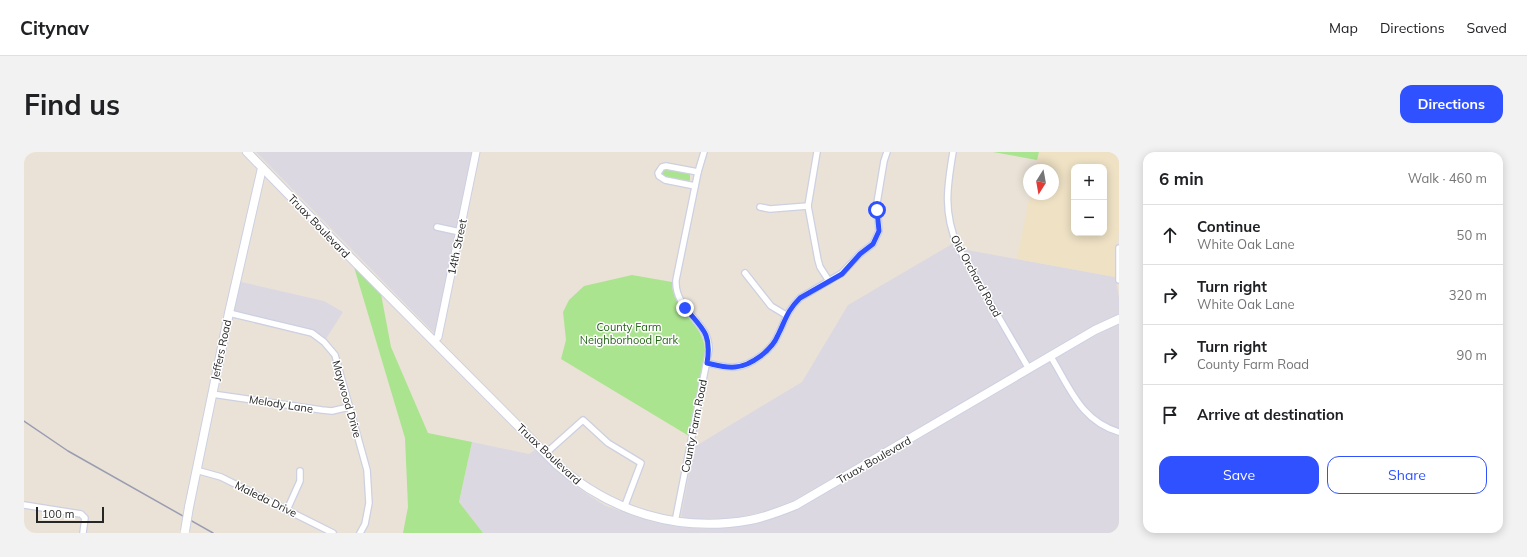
<!DOCTYPE html>
<meta charset="utf-8">
<style>
:root{--surface:#fff;--page:#f2f2f2;--text:#202124;--muted:#757577;--line:#e0e0e0;--accent:#2f51ff}
body{margin:0;font-family:Mulish,sans-serif;background:var(--page);color:var(--text)}
.controls{position:absolute;right:12px;top:12px;display:grid;overflow:hidden;border-radius:8px;box-shadow:0 2px 10px #0003}
.controls button{width:36px;height:36px;display:grid;place-items:center;padding:0;border:0;border-bottom:1px solid var(--line);background:var(--surface);color:var(--text);font:20px sans-serif}
.compass{position:absolute;left:999px;top:12px;width:36px;height:36px;border-radius:50%;background:var(--surface);box-shadow:0 2px 10px #0003;rotate:191deg}
.scale{position:absolute;left:12px;bottom:10px;width:68px;box-sizing:border-box;padding-left:4px;border:2px solid #262626;border-top:0;font-size:11px;line-height:14px;white-space:nowrap;color:#262626;-webkit-text-stroke:3px #fff;paint-order:stroke}
.stop{position:absolute;width:12px;height:12px;margin:-9px;border:3px solid #2f51ff;border-radius:50%;background:#fff}
.stop.end{background:#2f51ff;border-color:#fff;box-shadow:0 1px 4px #0008}
.list{margin:0;padding:0;list-style:none}
h2{display:flex;justify-content:space-between;align-items:center;height:52px;margin:0;padding:0 16px;font-size:17px}
h2 small{font-size:13px;font-weight:400;color:var(--muted)}
.list li{display:grid;grid-template-columns:26px 1fr auto;gap:12px;align-items:center;box-sizing:border-box;height:60px;padding:0 16px;border-top:1px solid var(--line)}
.list b{display:block;font-size:15px;white-space:nowrap}
.list p{margin:0;font-size:13px;white-space:nowrap;color:var(--muted)}
.list em{font-size:13px;font-style:normal;color:var(--muted)}
.actions{display:flex;gap:8px;padding:12px 16px}
.actions a{flex:1;padding:9px 0;border:1px solid var(--accent);border-radius:12px;text-align:center;font-size:14px;color:var(--accent)}
.actions .main{background:var(--accent);color:#fff}
.icon{flex:none;width:22px;height:22px;fill:none;stroke:currentColor;stroke-width:2;stroke-linecap:round;stroke-linejoin:round}
.map{position:relative;flex:none;width:1095px;height:381px;overflow:hidden;border-radius:12px}
header{display:flex;align-items:center;gap:24px;box-sizing:border-box;height:56px;padding:0 20px;background:var(--surface);border-bottom:1px solid var(--line)}
header strong{font-size:19px}
nav{display:flex;gap:22px;margin-inline-start:auto;font-size:14px}
.intro{display:flex;align-items:center;justify-content:space-between;box-sizing:border-box;height:96px;padding:0 24px}
h1{margin:0;font-size:28px}
.button{padding:10px 18px;border-radius:12px;background:var(--accent);color:#fff;font-size:14px;font-weight:700}
main{display:flex;gap:24px;padding:0 24px}
aside{flex:1;background:var(--surface);border-radius:12px;box-shadow:0 2px 10px #0003}
.map>svg:first-child{display:block}
.industrial{fill:#dbd8e2}
.education{fill:#eee1c4;fill-rule:evenodd}
.green{fill:#abe48f}
.lines{fill:none;stroke-linecap:round;stroke-linejoin:round}
.minor-casing{stroke:#ccd0e1;stroke-width:8}
.tertiary-casing{stroke:#ccd0e1;stroke-width:9}
.secondary-casing{stroke:#ccd0e1;stroke-width:10}
.minor{stroke:#fff;stroke-width:5.5}
.tertiary{stroke:#fff;stroke-width:7}
.secondary{stroke:#fff;stroke-width:8}
.rail{stroke:#9a9db2;stroke-width:1.5}
.secondary-bridge-casing{stroke:#ccd0e1;stroke-width:10;stroke-linecap:butt}
.secondary-bridge{stroke:#fff;stroke-width:8}
.route{stroke:#2f51ff;stroke-width:5}
.labels{text-anchor:middle;stroke-width:3;stroke-linejoin:round;paint-order:stroke}
.street-label{font-size:11px;fill:#262626;stroke:#fff}
.park-label{font-size:11px;fill:#246416;stroke:#fff}
</style>
<header>
<strong>Citynav</strong>
<nav><a>Map</a><a>Directions</a><a>Saved</a></nav>
</header>
<div class="intro"><h1>Find us</h1><a class="button">Directions</a></div>
<main>
<div class="map">
<svg width="1095" height="381" viewBox="0 0 1095 381">
<rect width="100%" height="100%" fill="#eae2d7"/>
<!-- industrial -->
<g class="industrial">
<polygon points="232,0 448,0 411,182"/>
<polygon points="928,92 932,98 943,98 1091,125 1095,145 1095,162 1075,171 769,349 742,359 711,366 677,367 662,366 657,364 670,295 778,230 824,153"/>
<polygon points="213,129 300,149 319,160 300,190 294,185 205,161"/>
<polygon points="1095,172 1095,381 459,381 435,350 448,290 505,302 511,298 553,335 572,348 582,354 629,370 654,375 680,377 703,376 729,371 775,355 794,345 1066,186"/>
</g>
<!-- education -->
<path class="education" d="M1015,0H1095V79L1090,101L1091,125L993,107L1006,42H1029V18H1011ZM1050,15H1080V81H1050Z"/>
<!-- green -->
<g class="green">
<polygon points="969,0 1015,0 1013,8"/>
<polygon points="642,16 666,20 666,28 664,30 638,25 637,21 638,18"/>
<polygon points="330,115 357,142 367,195 404,281 448,290 435,350 459,381 379,381 384,355 381,286"/>
<path d="M608,123L648,130C647,159 681,171 681,199L665,284L537,207L542,188L539,160L545,148L560,134Z"/>
</g>
<g class="lines">
<!-- minor casing -->
<g class="minor-casing">
<g id="minor">
<polyline points="793,0 784,54 794,108 796,115 805,129"/>
<path d="M929,0C923,35 919,61 934,95L1005,217"/>
<polyline points="671,34 641,28 635,24 634,21 638,15 642,14 674,20"/>
<polyline points="736,55 746,57 784,54"/>
<polyline points="413,75 436,80"/>
<polyline points="1095,96 1095,128"/>
<polyline points="721,121 747,154 762,163"/>
<polyline points="205,161 288,181 300,190 311,203 343,318 345,351 341,372 336,381"/>
<path d="M1027,205C1046,236 1057,269 1095,280"/>
<path d="M683,211C692,213 701,216 711,215C727,214 748,198 754,183C762,167 763,159 776,146L818,121L836,102L849,92L855,79L853,51L860,9L863,0"/>
<polyline points="188,242 298,258 308,259 325,255"/>
<polyline points="522,301 559,268 584,291 617,311 600,356"/>
<polyline points="172,318 197,325 309,381"/>
<polyline points="0,353 57,362 61,366 59,381"/>
<polyline points="263,358 276,329 276,319"/>
<path d="M651,370L685,198C686,169 650,159 652,128L674,20L680,0"/>
</g>
</g>
<!-- tertiary casing -->
<g class="tertiary-casing">
<polyline id="tertiary" points="410,189 414,185 452,0"/>
</g>
<!-- secondary casing -->
<g class="secondary-casing">
<g id="secondary">
<path d="M223,0L320,99L532,312C587,360 654,381 726,368C742,365 757,359 772,353L1071,178L1095,167"/>
<polyline points="165,355 205,161 238,16"/>
</g>
</g>
<!-- minor -->
<use href="#minor" class="minor"/>
<!-- tertiary -->
<use href="#tertiary" class="tertiary"/>
<!-- secondary -->
<use href="#secondary" class="secondary"/>
<!-- rail -->
<polyline class="rail" points="0,269 44,299 189,381"/>
<!-- secondary-bridge casing -->
<g class="secondary-bridge-casing">
<polyline id="secondary-bridge" points="161,379 165,355"/>
</g>
<!-- secondary-bridge -->
<use href="#secondary-bridge" class="secondary-bridge"/>
</g>
<g class="lines">
<!-- route -->
<path class="route" d="M661,156C679,177 688,182 683,211C692,213 701,216 711,215C727,214 748,198 754,183C762,167 763,159 776,146L818,122L836,102L849,92L855,79L853,58"/>
</g>
<g class="labels">
<!-- street labels -->
<g class="street-label">
<text transform="translate(295 74) rotate(46)" y="4">Truax Boulevard</text>
<text transform="translate(433 95) rotate(-78)" y="4">14th Street</text>
<text transform="translate(952 124) rotate(61)" y="4">Old Orchard Road</text>
<text transform="translate(197 198) rotate(-78)" y="4">Jeffers Road</text>
<text transform="translate(323 247) rotate(74)" y="4">Maywood Drive</text>
<text transform="translate(257 252) rotate(9)" y="4">Melody Lane</text>
<text transform="translate(670 274) rotate(-79)" y="4">County Farm Road</text>
<text transform="translate(525 302) rotate(43)" y="4">Truax Boulevard</text>
<text transform="translate(850 308) rotate(-30)" y="4">Truax Boulevard</text>
<text transform="translate(242 347) rotate(26)" y="4">Maleda Drive</text>
</g>
<!-- park labels -->
<g class="park-label">
<text x="605" y="179">County Farm<tspan x="605" dy="13">Neighborhood Park</tspan></text>
</g>
</g>
</svg>
<div class="controls">
<button>+</button>
<button>−</button>
</div>
<svg class="compass" viewBox="-18 -18 36 36"><path d="M0-13l5 13h-10z" fill="#e53935"/><path d="M0 13l5-13h-10z" fill="#757577"/></svg>
<div class="scale">100 m</div>
<div class="stop" style="left:853px;top:58px"></div>
<div class="stop end" style="left:661px;top:156px"></div>
</div>
<aside>
<h2>6 min<small>Walk · 460 m</small></h2>
<ul class="list">
<li><svg class="icon" aria-label="ahead" viewBox="0 0 24 24"><path d="M12 20V5M6 11l6-6 6 6"/></svg><div><b>Continue</b><p>White Oak Lane</p></div><em>50 m</em></li>
<li><svg class="icon" aria-label="right" viewBox="0 0 24 24"><path d="M7 20v-9h11M14 6l5 5-5 5"/></svg><div><b>Turn right</b><p>White Oak Lane</p></div><em>320 m</em></li>
<li><svg class="icon" aria-label="right" viewBox="0 0 24 24"><path d="M7 20v-9h11M14 6l5 5-5 5"/></svg><div><b>Turn right</b><p>County Farm Road</p></div><em>90 m</em></li>
<li><svg class="icon" aria-label="arrive" viewBox="0 0 24 24"><path d="M6 21V4h12l-3 4 3 4H6"/></svg><div><b>Arrive at destination</b></div></li>
</ul>
<div class="actions"><a class="main">Save</a><a>Share</a></div>
</aside>
</main>
